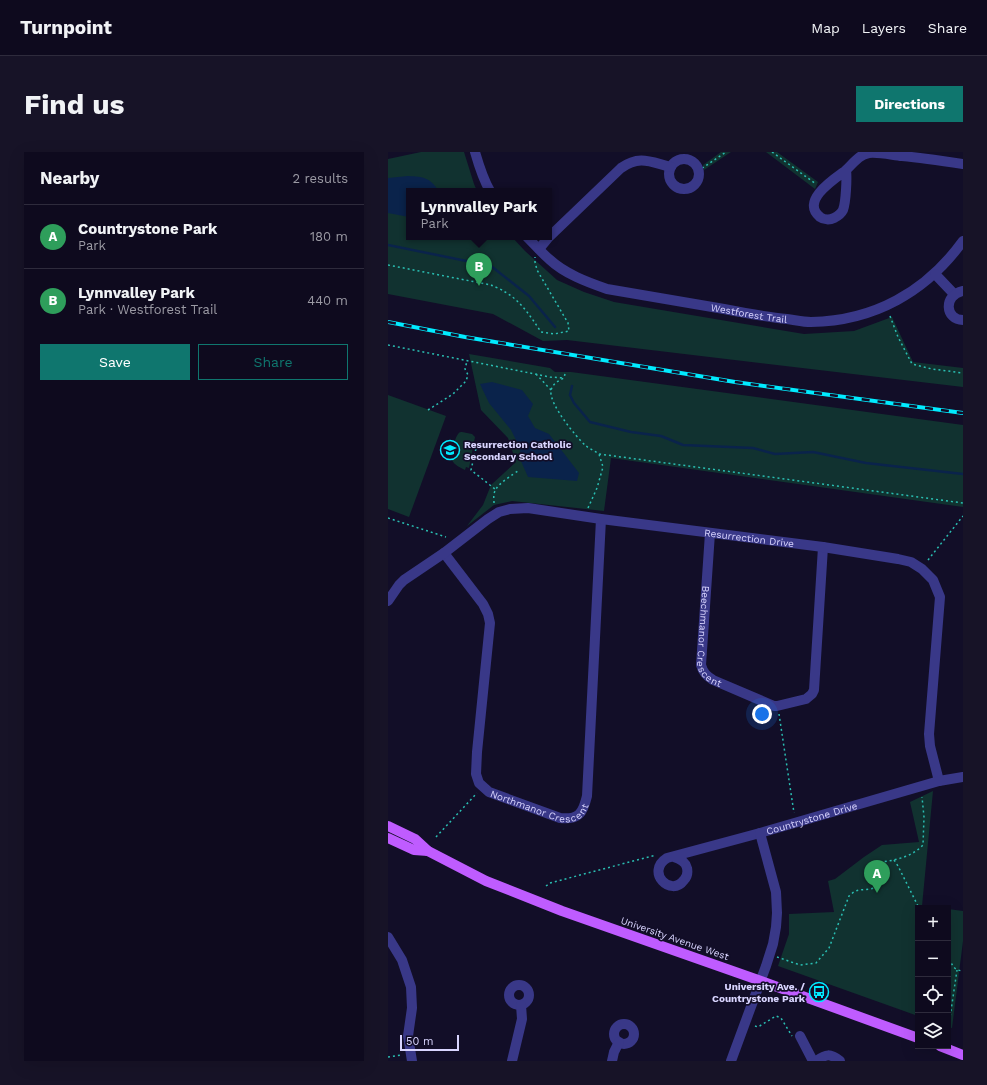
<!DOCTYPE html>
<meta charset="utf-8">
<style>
:root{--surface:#0e0a1e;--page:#171327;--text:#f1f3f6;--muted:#9b9aa4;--line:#2e2b3c;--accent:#0f766e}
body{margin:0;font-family:"Work Sans",sans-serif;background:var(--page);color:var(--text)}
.controls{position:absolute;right:12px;bottom:12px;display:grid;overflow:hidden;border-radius:0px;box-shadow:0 4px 16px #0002}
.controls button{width:36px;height:36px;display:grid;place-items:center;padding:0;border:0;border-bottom:1px solid var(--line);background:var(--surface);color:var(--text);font:20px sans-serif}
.scale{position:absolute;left:12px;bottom:10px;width:59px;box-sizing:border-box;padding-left:4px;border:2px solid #d9d5ff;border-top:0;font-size:11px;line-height:14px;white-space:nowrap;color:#d9d5ff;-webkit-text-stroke:3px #120e28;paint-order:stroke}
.you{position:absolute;left:374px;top:562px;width:14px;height:14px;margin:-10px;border:3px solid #fff;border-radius:50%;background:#1a73e8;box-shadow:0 0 0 6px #1a73e833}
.badge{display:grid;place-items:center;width:26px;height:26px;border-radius:50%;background:var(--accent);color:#fff;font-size:13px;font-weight:700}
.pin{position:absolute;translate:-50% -33px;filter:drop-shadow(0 1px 2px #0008)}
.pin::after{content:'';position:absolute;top:21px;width:14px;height:12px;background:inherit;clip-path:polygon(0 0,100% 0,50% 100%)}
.popup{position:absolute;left:18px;top:36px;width:146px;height:52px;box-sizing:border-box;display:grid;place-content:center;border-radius:0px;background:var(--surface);filter:drop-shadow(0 1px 3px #0005);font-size:13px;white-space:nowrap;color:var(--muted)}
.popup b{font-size:15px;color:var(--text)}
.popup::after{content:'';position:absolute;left:50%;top:100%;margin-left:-8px;border:8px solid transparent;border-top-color:var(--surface)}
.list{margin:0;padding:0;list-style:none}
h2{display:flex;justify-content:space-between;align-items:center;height:52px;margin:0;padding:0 16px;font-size:17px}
h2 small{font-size:13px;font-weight:400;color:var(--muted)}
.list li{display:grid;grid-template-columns:26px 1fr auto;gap:12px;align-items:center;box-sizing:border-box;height:64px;padding:0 16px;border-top:1px solid var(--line)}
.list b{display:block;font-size:15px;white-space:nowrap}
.list p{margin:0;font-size:13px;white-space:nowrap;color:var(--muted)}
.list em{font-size:13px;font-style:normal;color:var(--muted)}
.actions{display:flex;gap:8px;padding:12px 16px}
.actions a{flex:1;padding:9px 0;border:1px solid var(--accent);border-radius:0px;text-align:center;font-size:14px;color:var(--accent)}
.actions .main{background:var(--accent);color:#fff}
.icon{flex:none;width:22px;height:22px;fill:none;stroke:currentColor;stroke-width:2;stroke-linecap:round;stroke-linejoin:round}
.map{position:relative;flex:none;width:575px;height:909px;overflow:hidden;border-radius:0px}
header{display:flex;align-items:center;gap:24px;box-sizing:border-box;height:56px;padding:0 20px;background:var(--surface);border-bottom:1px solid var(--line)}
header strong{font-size:19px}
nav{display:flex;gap:22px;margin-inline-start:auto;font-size:14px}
.intro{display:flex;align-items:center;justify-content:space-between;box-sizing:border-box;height:96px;padding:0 24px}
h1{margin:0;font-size:28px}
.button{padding:10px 18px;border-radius:0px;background:var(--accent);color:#fff;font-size:14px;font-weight:700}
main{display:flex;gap:24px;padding:0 24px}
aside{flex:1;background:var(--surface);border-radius:0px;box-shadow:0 4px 16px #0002}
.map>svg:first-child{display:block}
.green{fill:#113230}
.water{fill:#0a234b}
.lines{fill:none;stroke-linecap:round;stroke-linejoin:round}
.stream{stroke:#0a234b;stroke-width:2.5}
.path{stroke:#2abeb2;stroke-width:1.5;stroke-dasharray:2 3;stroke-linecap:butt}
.minor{stroke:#393888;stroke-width:10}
.major{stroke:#bf5cff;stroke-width:10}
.rail-casing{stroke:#01ebff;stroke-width:4}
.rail{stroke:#120e28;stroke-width:2.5;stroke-dasharray:8;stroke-linecap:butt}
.labels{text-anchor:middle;stroke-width:3.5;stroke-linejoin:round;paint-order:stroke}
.street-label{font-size:10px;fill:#d9d5ff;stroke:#120e28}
.poi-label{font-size:10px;font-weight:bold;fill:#d9d5ff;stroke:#120e28;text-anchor:start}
</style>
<header>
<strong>Turnpoint</strong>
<nav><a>Map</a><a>Layers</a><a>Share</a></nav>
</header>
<div class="intro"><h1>Find us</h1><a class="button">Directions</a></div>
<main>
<aside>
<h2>Nearby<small>2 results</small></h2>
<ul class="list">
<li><span class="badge" style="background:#2e9e5b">A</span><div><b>Countrystone Park</b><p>Park</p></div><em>180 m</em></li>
<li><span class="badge" style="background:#2e9e5b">B</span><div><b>Lynnvalley Park</b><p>Park · Westforest Trail</p></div><em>440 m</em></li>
</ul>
<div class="actions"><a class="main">Save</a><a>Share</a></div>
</aside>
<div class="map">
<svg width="575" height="909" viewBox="0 0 575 909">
<rect width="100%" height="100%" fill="#120e28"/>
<!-- green -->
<g class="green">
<polygon points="33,0 76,0 86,32 89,39 21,39 21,85 124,85 137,99 169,128 196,140 226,150 416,182 466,179 504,165 525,210 575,216 575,235 179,188 155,189 105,162 0,142 0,7"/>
<polygon points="333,0 343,0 316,18 315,13"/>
<polygon points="378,0 389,0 430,30 427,37"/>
<polygon points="81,202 162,216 167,220 183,220 575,273 575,355 223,306 216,359 124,349 106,353 79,374 95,353 103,333 128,310 120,286 93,258"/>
<polygon points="0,243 58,264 21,365 0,357"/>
<path d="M74,280L84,282L87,285L81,316L78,315L77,318C73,316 66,313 64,308C62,305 67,284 71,281C71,280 73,280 74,280Z"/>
<polygon points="545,639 534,754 549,756 530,756 530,864 390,814 401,782 401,762 446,760 440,729 447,727 476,705 494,693 531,690 522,650"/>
<polygon points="560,757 575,759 575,789 564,876 560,875"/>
</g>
<!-- water -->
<g class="water">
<path d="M20,24C36,25 41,25 51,39H21V65L0,61V26Z"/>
<polygon points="104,230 134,238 145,252 140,264 147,276 161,282 191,321 189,329 140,325 133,309 132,296 123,278 101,251 92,232"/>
</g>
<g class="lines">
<!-- stream -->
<g class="stream">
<polyline points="0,93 103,114 141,144 167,175"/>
<polyline points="184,234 182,243 186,251 202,270 243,280 273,284 295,293 365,296 387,302 425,300 478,311 575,322"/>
</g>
<!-- path -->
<g class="path">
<polyline points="384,0 428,32"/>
<polyline points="310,19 338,0"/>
<path d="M0,113L103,133C107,135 113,137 117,140C133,149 143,165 153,180L166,182L181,179L180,171L149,118L147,110V105"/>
<polyline points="502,164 510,185 524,212 544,217 575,221"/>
<polyline points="0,193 162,225 176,226"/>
<polyline points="148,222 163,238"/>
<path d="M177,222L176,226C170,229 164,232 163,239C161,252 188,285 198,294C202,297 207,299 211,302L575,351"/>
<polyline points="40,258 65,242 78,229 80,223 77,217 79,209"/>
<polyline points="89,292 83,318 107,337"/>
<path d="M106,351C106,347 105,343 107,339C110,331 125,323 131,318"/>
<polyline points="200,356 209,336 215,315 211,302"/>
<polyline points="0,366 58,385"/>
<polyline points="540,408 575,364"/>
<polyline points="391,562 406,661"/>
<polyline points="48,685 89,641"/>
<polyline points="506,708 510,714 531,756"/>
<polyline points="158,734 162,731 268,703"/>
<path d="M560,802C564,812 564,818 575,819"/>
<path d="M389,805L412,813L428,811L441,796L461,744C463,743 464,741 466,740C474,735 489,741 492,729C495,722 488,720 494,710C509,708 525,704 535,693L536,665L534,645"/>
<polyline points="367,874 370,875 388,864 393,866 404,884"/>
<polyline points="560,879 569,818"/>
<polyline points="0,905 13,903"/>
</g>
<!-- minor -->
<g class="minor">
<path d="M87,0C91,14 95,27 102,39"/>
<circle cx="296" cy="22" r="15"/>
<path d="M458,18C459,26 458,50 455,58C453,62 450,64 446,66C442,68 436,68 432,65C412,49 446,27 457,19C465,12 470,3 481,1C491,0 504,3 514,4C535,6 555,9 575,12"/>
<path id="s1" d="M139,85C146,92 153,100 161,107C177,122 199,130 219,137C258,144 297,150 336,157C357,161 378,165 399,167C407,168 415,170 423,170C486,169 538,140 575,89"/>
<path d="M151,97L160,86L233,16C252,3 262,10 283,15"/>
<polyline points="547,122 566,142"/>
<path d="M575,139C555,143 557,168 575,168"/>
<path id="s2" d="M322,381L313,513C315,521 319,524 325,528L386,554H389L418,547L424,542L426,538L435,395"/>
<path id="s3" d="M56,401L95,452L100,462L102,471L89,600L88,622L91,631L101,640L172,666C191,668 195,661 199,644L213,367"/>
<path id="s4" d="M0,449L11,433L16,428L56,401L100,367L111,360L122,357L140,356L213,367L435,395L510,407L523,410L534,417L545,428L552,445L541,582L542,594L551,629"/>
<path id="s5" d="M286,705C292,707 298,710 299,716C300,721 299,725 296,728C283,746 257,720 279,706L372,681L551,629L575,625"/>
<polyline points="0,785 14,808 23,835 24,856 20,884 24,909"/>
<circle cx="131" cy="843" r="10"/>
<circle cx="236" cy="882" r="10"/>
<polyline points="412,884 425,909"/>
<polyline points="124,909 134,867 133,853"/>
<polyline points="224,909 226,900 231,890"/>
<polyline points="343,909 378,814 385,792 388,775 389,761 388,740 372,681"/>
<path d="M428,909C438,902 442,901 452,909"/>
</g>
<!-- major -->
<g class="major">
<polyline points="0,674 27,687 40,699 98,729 174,759 373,829 530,886"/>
<polyline points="0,686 26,698 40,699"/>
<polyline points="552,894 575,903"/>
</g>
<!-- rail casing -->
<g class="rail-casing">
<polyline id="rail" points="0,170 77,185 347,230 575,261"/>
</g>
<!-- rail -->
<use href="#rail" class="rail"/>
</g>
<!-- icons -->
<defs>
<g id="school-ring" transform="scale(1)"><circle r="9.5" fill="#120e28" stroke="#01ebff" stroke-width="1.5"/><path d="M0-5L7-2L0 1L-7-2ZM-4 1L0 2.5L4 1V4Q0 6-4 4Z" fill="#01ebff"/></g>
<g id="bus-ring" transform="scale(1)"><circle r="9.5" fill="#120e28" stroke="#01ebff" stroke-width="1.5"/><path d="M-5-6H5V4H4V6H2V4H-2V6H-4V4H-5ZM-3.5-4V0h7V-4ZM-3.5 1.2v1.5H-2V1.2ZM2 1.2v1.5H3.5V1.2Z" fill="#01ebff"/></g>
</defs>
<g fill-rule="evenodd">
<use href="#school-ring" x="62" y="298"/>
<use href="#bus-ring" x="431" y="840"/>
</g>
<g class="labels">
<!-- street labels -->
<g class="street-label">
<text dy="4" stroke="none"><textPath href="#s1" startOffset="241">Westforest Trail</textPath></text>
<text dy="4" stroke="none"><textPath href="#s4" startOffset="396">Resurrection Drive</textPath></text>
<text dy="4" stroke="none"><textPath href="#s2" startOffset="107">Beechmanor Crescent</textPath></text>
<text dy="4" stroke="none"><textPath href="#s3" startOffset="314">Northmanor Crescent</textPath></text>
<text dy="4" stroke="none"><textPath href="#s5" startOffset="233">Countrystone Drive</textPath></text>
<text transform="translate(287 786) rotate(19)" y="4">University Avenue West</text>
</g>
<!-- poi labels -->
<g class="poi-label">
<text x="76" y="296">Resurrection Catholic<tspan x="76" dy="12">Secondary School</tspan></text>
<text x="417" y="838" text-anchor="end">University Ave. /<tspan x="417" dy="12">Countrystone Park</tspan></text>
</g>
</g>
</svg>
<div class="controls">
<button>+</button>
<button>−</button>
<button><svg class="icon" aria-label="locate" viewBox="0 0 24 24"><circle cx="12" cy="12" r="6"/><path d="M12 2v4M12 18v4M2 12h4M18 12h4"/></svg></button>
<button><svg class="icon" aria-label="layers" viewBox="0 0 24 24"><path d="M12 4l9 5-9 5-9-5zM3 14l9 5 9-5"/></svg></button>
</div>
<div class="scale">50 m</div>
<div class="you"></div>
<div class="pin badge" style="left:489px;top:741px;background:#2e9e5b">A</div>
<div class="pin badge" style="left:91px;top:134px;background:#2e9e5b">B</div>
<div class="popup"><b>Lynnvalley Park</b>Park</div>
</div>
</main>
